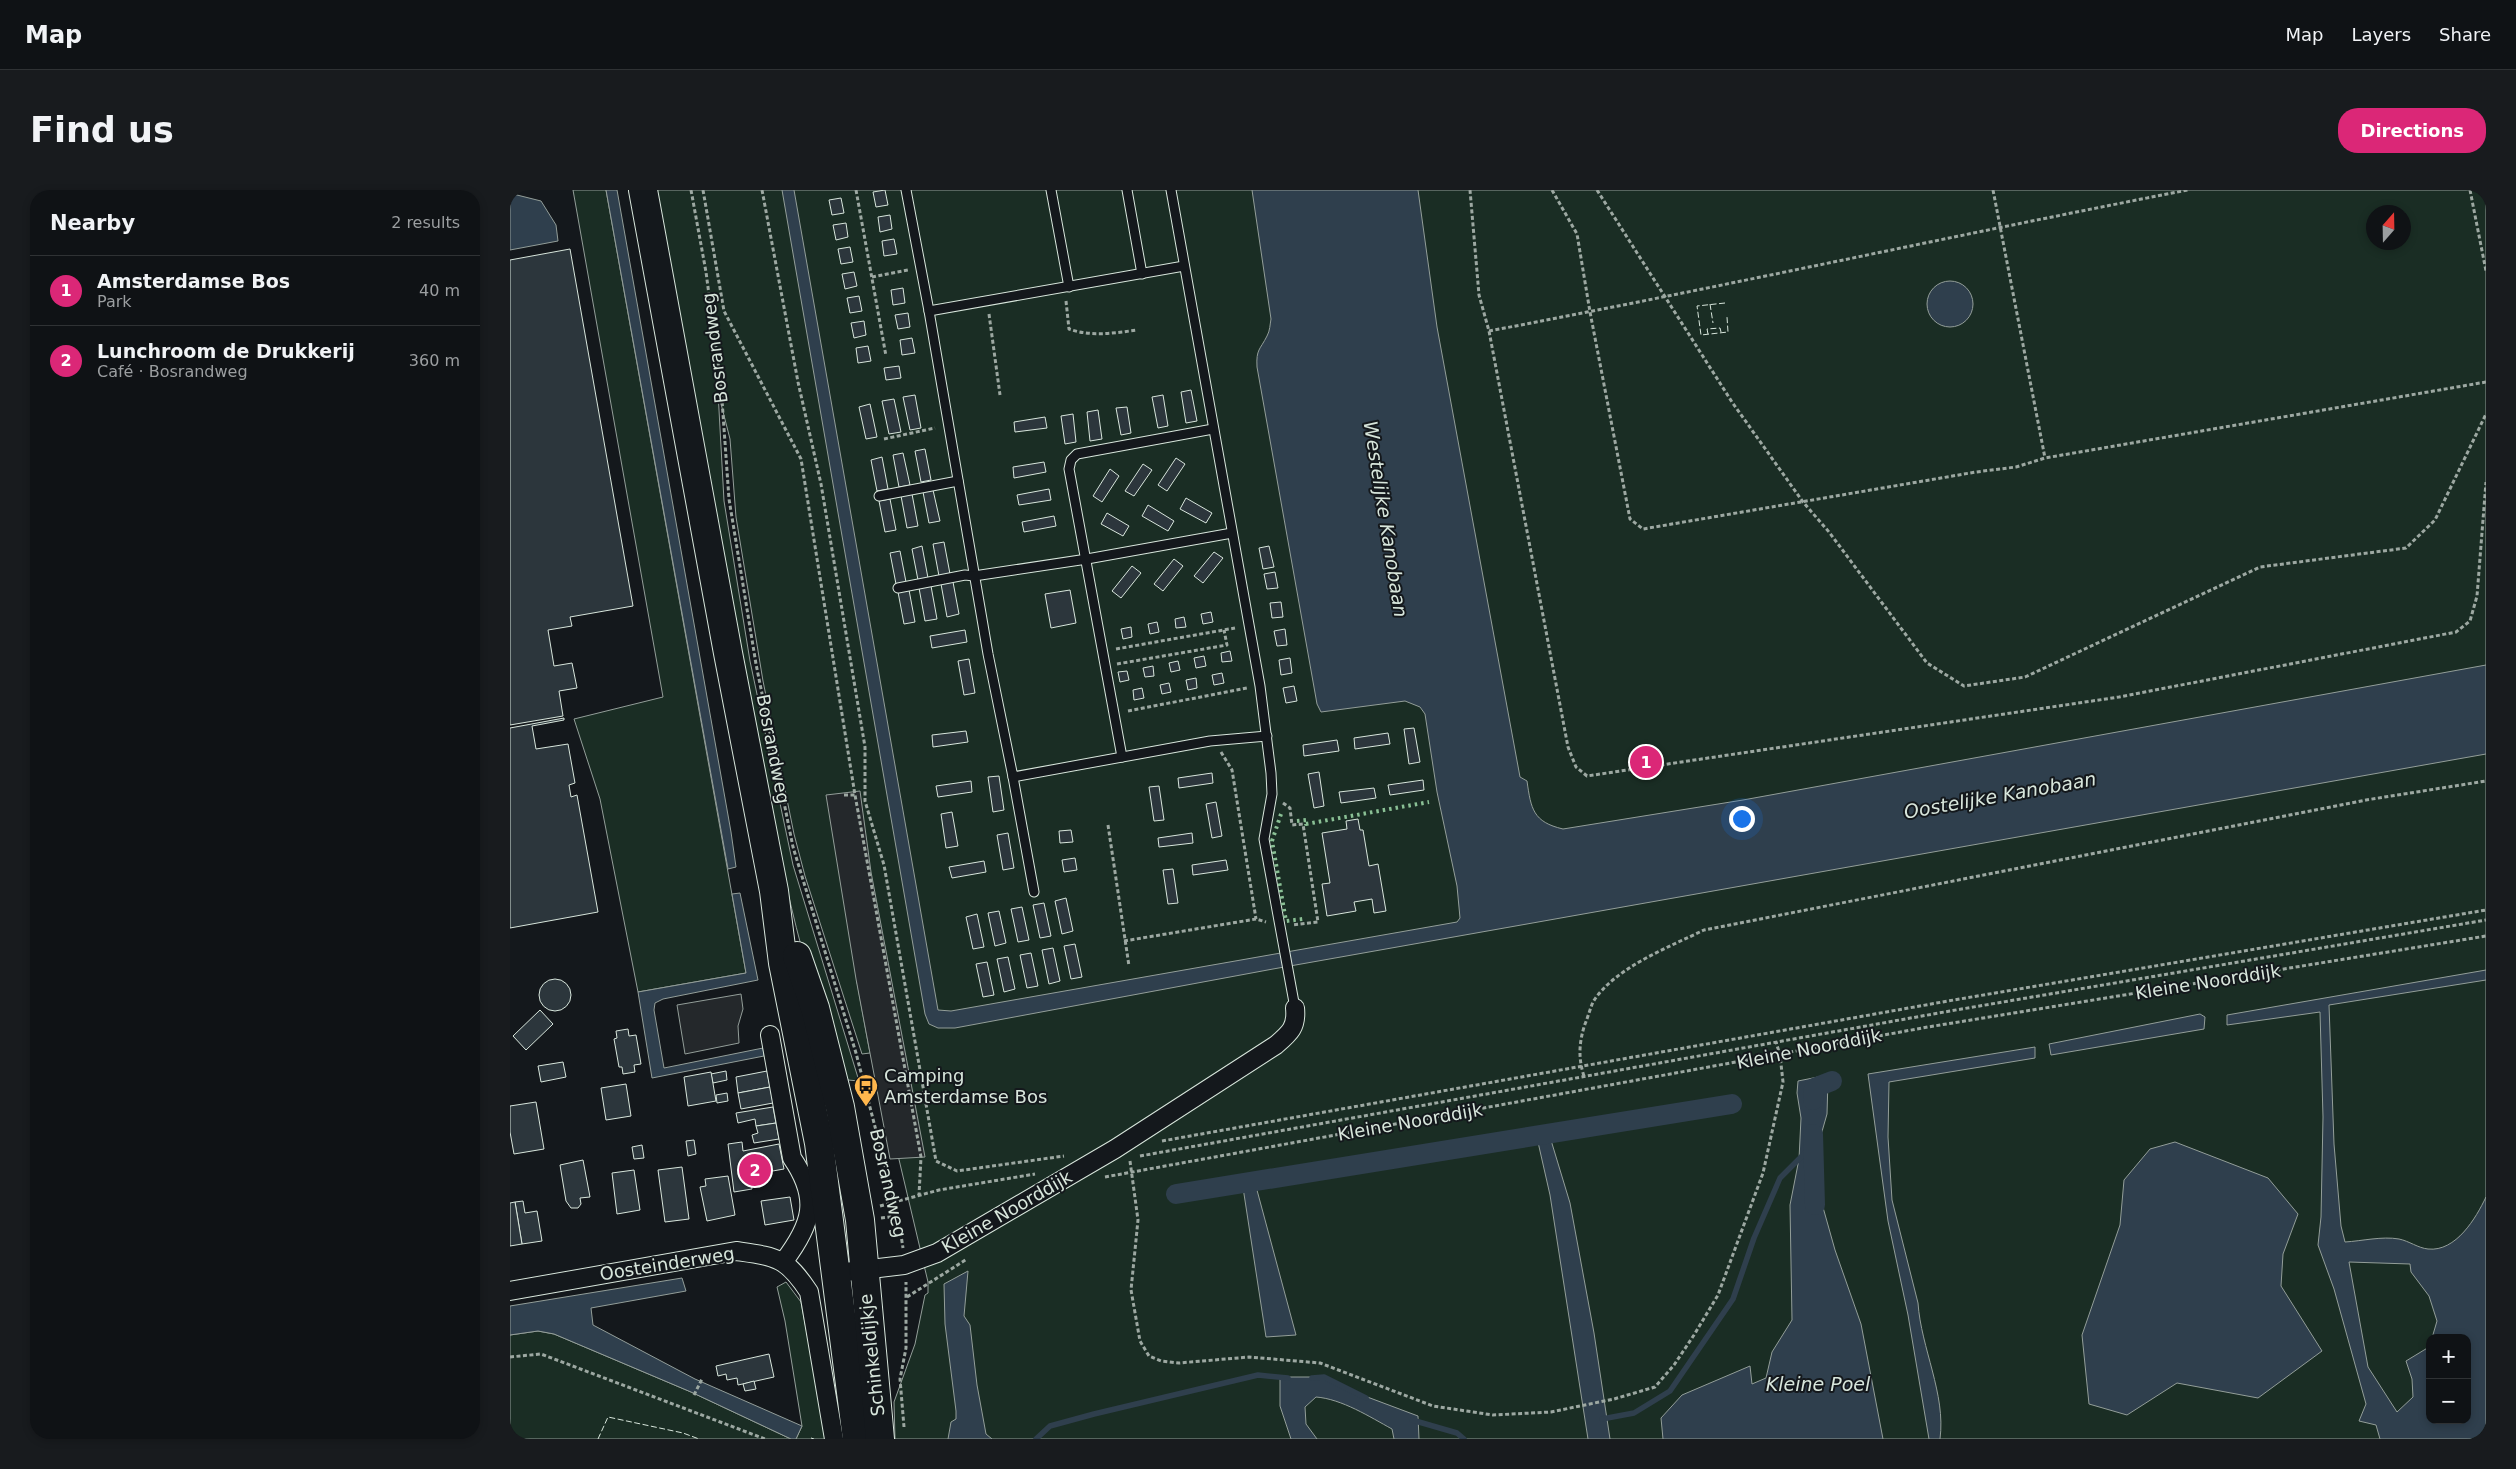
<!DOCTYPE html>
<meta charset="utf-8">
<style>
:root{--surface:#0f1215;--page:#181b1e;--text:#f1f3f6;--muted:#9b9ea0;--line:#2f3234;--accent:#db2777}
body{margin:0;font-family:"DejaVu Sans",sans-serif;background:var(--page);color:var(--text)}
.controls{position:absolute;right:15px;bottom:15px;display:grid;overflow:hidden;border-radius:10px;box-shadow:0 2px 8px #0003}
.controls button{width:45px;height:45px;display:grid;place-items:center;padding:0;border:0;border-bottom:1px solid var(--line);background:var(--surface);color:var(--text);font:25px sans-serif}
.compass{position:absolute;left:1856px;top:15px;width:45px;height:45px;border-radius:50%;background:var(--surface);box-shadow:0 2px 8px #0003;rotate:20deg}
.you{position:absolute;left:1231px;top:628px;width:18px;height:18px;margin:-12px;border:4px solid #fff;border-radius:50%;background:#1a73e8;box-shadow:0 0 0 8px #1a73e833}
.badge{display:grid;place-items:center;width:32px;height:32px;border-radius:50%;background:var(--accent);color:#fff;font-size:16px;font-weight:700}
.pin{position:absolute;translate:-50% -50%;border:2px solid #fff;box-shadow:0 1px 5px #0006}
.list{margin:0;padding:0;list-style:none}
h2{display:flex;justify-content:space-between;align-items:center;height:65px;margin:0;padding:0 20px;font-size:21px}
h2 small{font-size:16px;font-weight:400;color:var(--muted)}
.list li{display:grid;grid-template-columns:32px 1fr auto;gap:15px;align-items:center;box-sizing:border-box;height:70px;padding:0 20px;border-top:1px solid var(--line)}
.list b{display:block;font-size:19px;white-space:nowrap}
.list p{margin:0;font-size:16px;white-space:nowrap;color:var(--muted)}
.list em{font-size:16px;font-style:normal;color:var(--muted)}
.map{position:relative;flex:none;width:1976px;height:1249px;overflow:hidden;border-radius:20px}
header{display:flex;align-items:center;gap:30px;box-sizing:border-box;height:70px;padding:0 25px;background:var(--surface);border-bottom:1px solid var(--line)}
header strong{font-size:24px}
nav{display:flex;gap:28px;margin-inline-start:auto;font-size:18px}
.intro{display:flex;align-items:center;justify-content:space-between;box-sizing:border-box;height:120px;padding:0 30px}
h1{margin:0;font-size:35px}
.button{padding:12px 22px;border-radius:20px;background:var(--accent);color:#fff;font-size:18px;font-weight:700}
main{display:flex;gap:30px;padding:0 30px}
aside{flex:1;background:var(--surface);border-radius:20px;box-shadow:0 2px 8px #0003}
.map>svg:first-child{display:block}
.green{fill:#1a2d24;stroke:#939e99;fill-rule:evenodd}
.parking{fill:#24282b;stroke:#939e99}
.water{fill:#2f3f4d;stroke:#939e99;fill-rule:evenodd}
.lines{fill:none;stroke-linecap:round;stroke-linejoin:round}
.stream{stroke:#2f3f4d;stroke-width:5.5}
.canal{stroke:#2f3f4d;stroke-width:20}
.building{fill:#2c363c;stroke:#d8e6dc}
.lane-casing{stroke:#d8e6dc;stroke-width:11}
.street-casing{stroke:#d8e6dc;stroke-width:20}
.primary-casing{stroke:#d8e6dc;stroke-width:30}
.path{stroke:#9da8a2;stroke-width:3;stroke-dasharray:4 2.5;stroke-linecap:butt}
.lane{stroke:#14181c;stroke-width:9}
.street{stroke:#14181c;stroke-width:18}
.primary{stroke:#14181c;stroke-width:28}
.hedge{stroke:#8ac095;stroke-width:4;stroke-dasharray:2.5 4;stroke-linecap:butt}
.fence{stroke:#d8e6dc;stroke-width:1;stroke-dasharray:6 2.5;stroke-linecap:butt}
.labels{text-anchor:middle;stroke-width:4;stroke-linejoin:round;paint-order:stroke}
.street-label{font-size:18px;fill:#d8e6dc;stroke:#14181c}
.poi-label{font-size:18px;fill:#d8e6dc;stroke:#14181c;text-anchor:start}
.water-label{font-size:19px;font-style:italic;fill:#d8e6dc;stroke:#14181c}
</style>
<header>
<strong>Map</strong>
<nav><a>Map</a><a>Layers</a><a>Share</a></nav>
</header>
<div class="intro"><h1>Find us</h1><a class="button">Directions</a></div>
<main>
<aside>
<h2>Nearby<small>2 results</small></h2>
<ul class="list">
<li><span class="badge">1</span><div><b>Amsterdamse Bos</b><p>Park</p></div><em>40 m</em></li>
<li><span class="badge">2</span><div><b>Lunchroom de Drukkerij</b><p>Café · Bosrandweg</p></div><em>360 m</em></li>
</ul>
</aside>
<div class="map">
<svg width="1976" height="1249" viewBox="0 0 1976 1249">
<rect width="100%" height="100%" fill="#14181c"/>
<!-- green -->
<g class="green">
<polygon points="63,0 96,0 236,783 128,802 90,609 64,529 153,507"/>
<path d="M145,0H1976V1249H385L384,1212L405,1154L415,1105L418,1103V1092L347,792L360,863L352,864L295,686L284,644L253,491L226,327L220,249L208,202L214,311L240,471L283,675L349,891L338,890C293,792 274,685 252,581C211,389 180,194 145,0ZM1864,22H1894V52H1864ZM1920,1148H1957V1230H1920Z"/>
<polygon points="276,1092 291,1112 317,1249 286,1249 292,1236 275,1131 267,1097"/>
<polygon points="28,1141 44,1144 181,1202 281,1249 0,1249 0,1145"/>
</g>
<!-- parking -->
<g class="parking">
<polygon points="350,601 361,682 415,967 380,969 346,789 316,605"/>
<polygon points="231,804 233,819 228,836 229,853 175,864 167,815"/>
</g>
<!-- water -->
<g class="water">
<polygon points="96,0 107,0 221,642 226,677 218,679"/>
<path d="M272,0H284L428,820L441,821L947,732L950,728L947,696L927,602L915,524L910,517L895,511L811,522L807,514L747,177C746,159 750,160 757,146C760,141 760,134 761,129L742,0H908L927,137L1010,587L1017,591C1021,619 1023,632 1053,639L1233,610L1976,475V564L763,779L445,838H428L419,834L415,824Z"/>
<polygon points="3,4 31,11 46,35 48,51 0,60 0,5"/>
<circle cx="1440" cy="114" r="23"/>
<polygon points="230,703 248,790 153,809 145,813 144,820 154,878 253,858 254,866 142,888 128,802 236,783 222,704"/>
<path d="M1976,780V790L1819,815L1824,954L1831,1036L1835,1052C1852,1051 1872,1046 1889,1049C1899,1051 1908,1058 1918,1059C1946,1062 1966,1028 1976,1007V1249H1870L1866,1235L1849,1231L1856,1214L1824,1099L1808,1055L1811,1027L1813,927L1810,822L1717,835V825ZM1839,1072L1900,1074L1901,1082L1919,1106L1927,1131L1922,1148H1957V1230H1920V1153L1919,1157L1896,1171L1902,1189L1903,1207L1887,1222L1858,1177Z"/>
<polygon points="1690,824 1695,827 1694,839 1541,865 1539,854"/>
<path d="M1525,857V868L1379,892L1378,947L1382,1010L1408,1113C1411,1158 1436,1204 1430,1249H1419L1398,1125L1378,1031L1358,884Z"/>
<polygon points="1313,886 1318,890 1317,924 1301,980 1307,996 1325,1060 1351,1134 1373,1249 1153,1249 1151,1228 1172,1205 1240,1176 1242,1194 1256,1188 1262,1162 1282,1130 1280,1015 1289,969 1291,928 1287,903 1288,891"/>
<polygon points="1037,937 1060,1013 1084,1143 1100,1249 1078,1249 1040,1005 1025,939"/>
<polygon points="1665,952 1758,988 1788,1024 1773,1064 1771,1096 1812,1161 1748,1208 1667,1193 1617,1225 1579,1214 1572,1145 1610,1035 1614,990 1640,959"/>
<polygon points="744,989 786,1145 756,1147 732,991"/>
<polygon points="458,1081 454,1126 460,1135 467,1195 476,1244 482,1249 438,1249 441,1232 446,1229 446,1221 435,1134 434,1094"/>
<polygon points="172,1088 176,1101 81,1118 83,1135 185,1189 292,1236 286,1249 281,1249 181,1202 44,1144 28,1141 0,1145 0,1116"/>
<path d="M770,1187H804L821,1190L844,1202L908,1226L909,1249H884L882,1239C860,1227 832,1209 806,1207L795,1217L796,1234L807,1249H781L770,1216Z"/>
</g>
<g class="lines">
<!-- stream -->
<g class="stream">
<polyline points="802,1188 814,1187 856,1208"/>
<polyline points="1092,1229 1124,1223 1160,1201 1223,1109 1244,1048 1270,988 1295,963"/>
<polyline points="902,1230 947,1243 954,1249"/>
<polyline points="526,1249 540,1236 584,1224 748,1185 778,1188"/>
</g>
<!-- canal -->
<g class="canal">
<polyline points="1303,910 1304,898 1322,891"/>
<polyline points="1303,944 1305,1015"/>
<polyline points="666,1004 1222,914"/>
</g>
</g>
<!-- building -->
<g class="building">
<polygon points="375,0 378,15 366,17 363,2"/>
<polygon points="331,8 334,23 322,25 319,10"/>
<polygon points="380,25 382,39 370,42 368,27"/>
<polygon points="336,33 338,47 326,50 323,35"/>
<polygon points="384,49 387,64 374,66 372,51"/>
<polygon points="340,57 343,72 331,74 328,59"/>
<polygon points="60,59 123,416 60,427 62,436 38,440 44,476 62,473 67,498 49,501 53,526 0,535 0,70"/>
<polygon points="344,82 347,96 335,99 332,84"/>
<polygon points="393,98 395,113 383,115 381,100"/>
<polygon points="349,106 352,121 340,123 337,108"/>
<polygon points="398,123 400,137 388,139 385,125"/>
<polygon points="354,131 356,145 344,148 341,133"/>
<polygon points="402,148 405,163 392,165 390,150"/>
<polygon points="358,156 361,171 348,173 346,158"/>
<polygon points="389,176 391,188 376,190 374,178"/>
<polygon points="681,200 687,231 676,233 671,202"/>
<polygon points="405,205 411,238 400,240 393,207"/>
<polygon points="653,205 658,236 648,238 642,207"/>
<polygon points="384,209 391,242 379,244 372,211"/>
<polygon points="360,214 367,247 356,249 349,217"/>
<polygon points="617,217 621,243 611,245 606,218"/>
<polygon points="588,220 592,249 580,251 577,222"/>
<polygon points="563,224 566,252 555,254 551,226"/>
<polygon points="535,227 537,238 505,242 504,232"/>
<polygon points="415,259 421,290 411,292 405,261"/>
<polygon points="393,263 400,295 389,297 383,265"/>
<polygon points="372,267 378,299 367,301 361,270"/>
<polygon points="666,268 675,274 657,301 648,295"/>
<polygon points="534,272 536,282 504,288 503,277"/>
<polygon points="633,274 642,280 624,306 615,301"/>
<polygon points="600,279 609,286 592,312 583,306"/>
<polygon points="539,299 541,310 509,315 507,305"/>
<polygon points="423,300 430,331 419,333 413,302"/>
<polygon points="402,304 408,336 397,338 391,306"/>
<polygon points="676,308 702,323 696,333 670,319"/>
<polygon points="380,309 386,340 375,342 369,311"/>
<polygon points="638,315 664,331 658,341 632,326"/>
<polygon points="597,323 619,336 613,346 591,334"/>
<polygon points="544,326 546,336 514,342 512,332"/>
<polygon points="434,352 440,384 429,386 423,354"/>
<polygon points="412,356 418,388 408,390 402,359"/>
<polygon points="759,356 764,377 753,379 749,358"/>
<polygon points="390,361 396,392 386,394 380,363"/>
<polygon points="704,362 713,368 693,393 684,386"/>
<polygon points="664,369 673,376 653,401 644,394"/>
<polygon points="622,376 631,383 611,408 602,401"/>
<polygon points="765,382 768,398 757,399 754,384"/>
<polygon points="443,392 449,424 437,427 431,394"/>
<polygon points="421,396 427,429 415,431 409,398"/>
<polygon points="399,400 405,432 394,434 388,402"/>
<polygon points="560,400 566,433 541,438 535,404"/>
<polygon points="771,412 773,427 762,428 760,413"/>
<polygon points="701,422 703,432 693,434 691,424"/>
<polygon points="674,427 676,437 666,438 665,429"/>
<polygon points="647,432 649,442 640,444 638,434"/>
<polygon points="621,437 622,447 613,449 611,439"/>
<polygon points="775,439 777,455 767,456 764,441"/>
<polygon points="455,440 457,452 422,458 420,446"/>
<polygon points="720,461 722,471 712,472 711,463"/>
<polygon points="694,466 696,476 686,478 684,468"/>
<polygon points="780,468 782,483 771,485 769,470"/>
<polygon points="459,469 465,503 454,505 448,471"/>
<polygon points="668,471 670,480 661,482 659,473"/>
<polygon points="643,476 644,486 635,487 633,478"/>
<polygon points="617,481 619,490 610,492 608,482"/>
<polygon points="712,483 714,493 704,495 702,485"/>
<polygon points="686,488 687,498 678,500 676,490"/>
<polygon points="659,493 661,502 652,504 650,495"/>
<polygon points="784,496 787,511 776,513 773,498"/>
<polygon points="632,498 634,508 624,510 623,500"/>
<polygon points="54,528 54,530 22,536 26,559 58,554 65,593 59,595 61,607 67,605 88,722 0,738 0,538"/>
<polygon points="904,538 910,572 899,574 894,539"/>
<polygon points="456,541 458,552 423,557 422,545"/>
<polygon points="878,543 880,554 845,559 844,548"/>
<polygon points="827,550 829,561 794,566 793,555"/>
<polygon points="809,582 814,616 804,618 798,584"/>
<polygon points="702,583 703,593 669,598 668,588"/>
<polygon points="489,586 494,620 483,622 478,587"/>
<polygon points="913,590 914,600 880,605 878,595"/>
<polygon points="461,591 462,602 428,607 426,596"/>
<polygon points="649,596 654,630 644,631 639,597"/>
<polygon points="864,598 866,608 831,613 829,602"/>
<polygon points="706,612 712,646 702,648 696,614"/>
<polygon points="442,622 448,656 436,658 431,624"/>
<polygon points="848,629 850,640 853,640 859,676 868,674 876,721 864,723 862,709 844,712 846,721 817,726 812,694 820,693 812,643 837,639 836,631"/>
<polygon points="561,640 563,652 550,653 549,641"/>
<polygon points="498,643 504,678 493,680 487,645"/>
<polygon points="682,643 683,653 649,657 648,648"/>
<polygon points="565,668 567,680 554,682 552,670"/>
<polygon points="716,670 718,680 683,685 682,675"/>
<polygon points="474,671 476,682 442,688 439,677"/>
<polygon points="663,679 668,713 658,714 653,680"/>
<polygon points="556,708 563,741 552,744 545,711"/>
<polygon points="534,713 541,746 530,748 523,715"/>
<polygon points="512,717 519,750 508,752 501,719"/>
<polygon points="489,721 496,753 485,756 478,723"/>
<polygon points="467,724 474,757 463,759 456,727"/>
<polygon points="565,754 572,787 561,789 554,756"/>
<polygon points="543,758 550,791 539,794 532,760"/>
<polygon points="521,763 528,796 517,798 510,765"/>
<polygon points="498,767 505,799 494,802 487,769"/>
<polygon points="477,772 484,805 473,807 466,774"/>
<circle cx="45" cy="805" r="16"/>
<polygon points="30,820 43,834 16,860 3,846"/>
<polygon points="118,839 119,846 126,845 131,874 124,875 125,882 113,884 112,877 109,877 104,849 107,848 106,841"/>
<polygon points="53,872 56,887 31,892 28,876"/>
<polygon points="216,881 217,890 203,893 201,884"/>
<polygon points="257,881 260,897 228,903 226,887"/>
<polygon points="201,882 206,911 178,916 174,887"/>
<polygon points="116,894 121,926 96,930 91,898"/>
<polygon points="260,897 263,913 231,919 228,903"/>
<polygon points="217,903 218,911 207,913 206,905"/>
<polygon points="26,912 34,959 4,964 0,942 0,916"/>
<polygon points="263,917 266,933 246,936 245,929 228,933 226,923"/>
<polygon points="266,933 269,949 244,953 242,945 248,943 246,936"/>
<polygon points="184,950 186,964 178,966 176,951"/>
<polygon points="232,952 233,961 269,954 274,979 240,985 242,999 224,1002 218,954"/>
<polygon points="132,955 134,968 124,969 122,957"/>
<polygon points="73,970 80,1007 70,1008 71,1014 68,1018 61,1018 56,1011 50,975"/>
<polygon points="172,977 179,1029 155,1032 148,980"/>
<polygon points="124,980 130,1020 107,1024 102,983"/>
<polygon points="218,986 225,1025 197,1031 190,997 196,996 195,989"/>
<polygon points="280,1007 284,1030 255,1035 251,1011"/>
<polygon points="13,1011 15,1023 27,1021 32,1051 12,1054 5,1012"/>
<polygon points="5,1012 12,1054 0,1056 0,1013"/>
<polygon points="259,1164 264,1187 228,1195 227,1188 217,1190 216,1184 208,1186 206,1176"/>
<polygon points="244,1191 246,1199 235,1201 233,1194"/>
</g>
<g class="lines">
<!-- lane casing -->
<g class="lane-casing">
<g id="lane">
<polyline points="396,0 419,121 478,464 503,587 700,551 757,546"/>
<polyline points="541,0 559,97"/>
<polyline points="617,0 632,84"/>
<polyline points="661,0 750,496 761,583 762,604 754,649 785,818"/>
<polyline points="419,121 674,76"/>
<polyline points="369,306 448,291"/>
<polyline points="388,398 455,385 464,386 577,369 722,343"/>
<polyline points="612,567 559,279 561,270 567,264 703,239"/>
<polyline points="503,587 524,702"/>
</g>
</g>
<!-- street casing -->
<g class="street-casing">
<g id="street">
<path d="M260,845L282,968C310,1009 302,1034 274,1071"/>
<path d="M327,1083L394,1075L427,1063L605,959L766,855C780,843 787,837 785,818"/>
<path d="M0,1101L226,1061C267,1067 276,1067 299,1102L324,1249"/>
</g>
</g>
<!-- primary casing -->
<g class="primary-casing">
<g id="primary">
<polyline points="133,0 218,463 264,701 273,773 309,953 347,1249"/>
<polyline points="287,766 305,818 330,917 350,1030 370,1249"/>
</g>
</g>
<!-- path -->
<g class="path">
<polyline points="181,0 196,82 211,196 219,309 246,474 283,657 346,863 388,1026 393,1058"/>
<polyline points="193,0 214,121 291,269 345,605 411,967 409,1005"/>
<polyline points="252,0 288,192 311,294 355,557 355,611 374,675 426,971 447,981 554,966"/>
<polyline points="346,0 376,166"/>
<polyline points="960,0 969,105 979,141 1058,557 1066,577 1077,586 1609,507 1946,442 1960,431 1967,406 1976,292"/>
<polyline points="1042,0 1067,44 1080,122 1120,329 1133,339 1466,282 1506,277 1535,268 1976,192"/>
<polyline points="1087,0 1222,212 1293,312 1319,342 1417,473 1454,496 1515,487 1750,377 1896,358 1925,330 1976,224"/>
<polyline points="1483,0 1535,268"/>
<polyline points="1960,0 1976,81"/>
<polyline points="362,87 398,80"/>
<path d="M556,111L559,139C581,147 605,143 627,140"/>
<polyline points="479,124 490,205"/>
<path d="M979,141C1213,97 1445,45 1678,0"/>
<polyline points="374,249 425,238"/>
<polyline points="606,459 725,438"/>
<polyline points="607,474 717,455 714,440"/>
<polyline points="618,521 737,498"/>
<polyline points="711,562 722,580 746,729"/>
<polyline points="334,605 345,605"/>
<polyline points="773,613 780,618 782,635 793,634 808,732 782,735"/>
<polyline points="598,635 619,776"/>
<polyline points="614,751 746,729 756,732"/>
<path d="M1074,886C1068,868 1069,852 1075,834C1078,827 1080,819 1083,812C1104,778 1159,757 1194,740L1856,610L1976,591"/>
<polyline points="652,951 1438,811 1976,720"/>
<polyline points="630,966 1440,821 1976,730"/>
<polyline points="620,971 628,1030 621,1100 630,1151 639,1166 651,1171 669,1173 739,1167 810,1173 923,1216 983,1225 1041,1222 1104,1209 1145,1197 1164,1175 1184,1145 1208,1105 1253,983 1273,892 1270,865 1266,852"/>
<polyline points="595,987 1418,837 1976,746"/>
<polyline points="370,1016 429,1000 525,984"/>
<polyline points="371,1028 388,1026"/>
<polyline points="397,1107 457,1069"/>
<polyline points="0,1167 31,1164 255,1249"/>
<polyline points="184,1205 192,1189"/>
<polyline points="394,1237 390,1189 396,1158 396,1092"/>
</g>
<!-- lane -->
<use href="#lane" class="lane"/>
<!-- street -->
<use href="#street" class="street"/>
<!-- primary -->
<use href="#primary" class="primary"/>
<!-- hedge -->
<g class="hedge">
<polyline points="771,624 762,651 776,731 793,729"/>
<polyline points="787,631 796,630 796,634 919,612"/>
</g>
<!-- fence -->
<g class="fence">
<polyline points="1215,113 1187,116 1191,145 1218,142 1217,127"/>
<polyline points="1200,114 1203,133"/>
<polyline points="1198,144 1197,139 1210,138 1211,142"/>
<polyline points="301,1248 304,1249"/>
<polyline points="88,1249 98,1227 173,1243 189,1249"/>
</g>
</g>
<!-- icons -->
<defs>
<g id="bus-pin" transform="scale(1.25)"><path d="M0 17L-7.5 6A9.5 9.5 0 1 1 7.5 6Z" fill="#ffb74d" stroke="#14181c"/><path d="M-5-6H5V4H4V6H2V4H-2V6H-4V4H-5ZM-3.5-4V0h7V-4ZM-3.5 1.2v1.5H-2V1.2ZM2 1.2v1.5H3.5V1.2Z" fill="#111"/></g>
</defs>
<g fill-rule="evenodd">
<use href="#bus-pin" x="356" y="896"/>
</g>
<g class="labels">
<!-- street labels -->
<g class="street-label">
<text transform="translate(205 158) rotate(-97)" y="6">Bosrandweg</text>
<text transform="translate(263 559) rotate(79)" y="6">Bosrandweg</text>
<text transform="translate(1698 792) rotate(-9)" y="6">Kleine Noorddijk</text>
<text transform="translate(1299 859) rotate(-11)" y="6">Kleine Noorddijk</text>
<text transform="translate(900 932) rotate(-10)" y="6">Kleine Noorddijk</text>
<text transform="translate(378 993) rotate(77)" y="6">Bosrandweg</text>
<text transform="translate(497 1022) rotate(-30)" y="6">Kleine Noorddijk</text>
<text transform="translate(157 1074) rotate(-9)" y="6">Oosteinderweg</text>
<text transform="translate(362 1165) rotate(-96)" y="6">Schinkeldijkje</text>
</g>
<!-- poi labels -->
<g class="poi-label">
<text x="374" y="892">Camping<tspan x="374" dy="21">Amsterdamse Bos</tspan></text>
</g>
<!-- water labels -->
<g class="water-label">
<text transform="translate(876 329) rotate(81)" y="7">Westelijke Kanobaan</text>
<text transform="translate(1490 605) rotate(-10)" y="7">Oostelijke Kanobaan</text>
<text x="1308" y="1201">Kleine Poel</text>
</g>
</g>
</svg>
<div class="controls">
<button>+</button>
<button>−</button>
</div>
<svg class="compass" viewBox="-18 -18 36 36"><path d="M0-13l5 13h-10z" fill="#e53935"/><path d="M0 13l5-13h-10z" fill="#9b9ea0"/></svg>
<div class="you"></div>
<div class="pin badge" style="left:1136px;top:572px">1</div>
<div class="pin badge" style="left:245px;top:980px">2</div>
</div>
</main>
